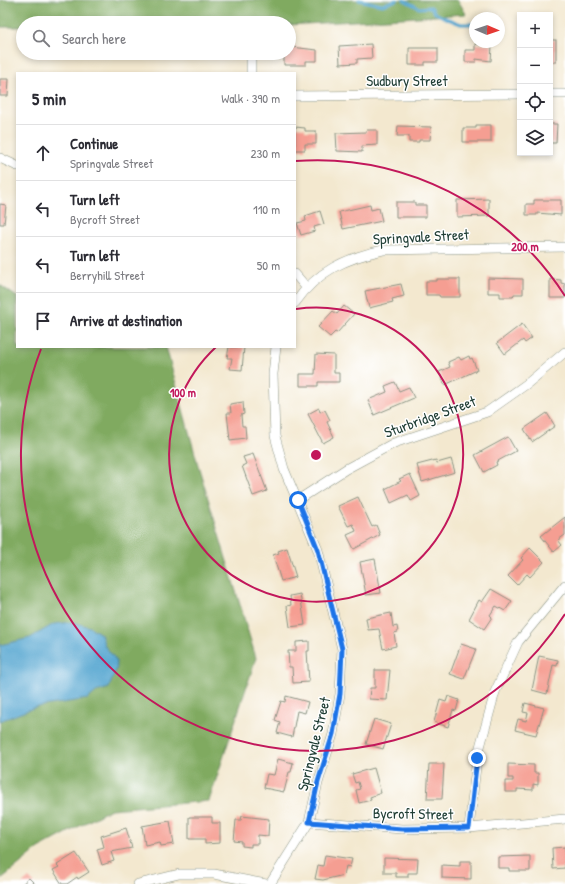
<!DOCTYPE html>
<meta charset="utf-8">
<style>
:root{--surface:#fff;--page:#f7f7f7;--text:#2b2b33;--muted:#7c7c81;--line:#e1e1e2}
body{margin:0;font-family:"Patrick Hand",sans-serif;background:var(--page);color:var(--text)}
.controls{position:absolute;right:12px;top:12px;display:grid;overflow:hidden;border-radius:0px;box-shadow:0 2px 6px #0003}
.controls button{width:36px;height:36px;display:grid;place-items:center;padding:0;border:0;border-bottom:1px solid var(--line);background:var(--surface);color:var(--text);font:20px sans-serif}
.compass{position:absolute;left:469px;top:12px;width:36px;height:36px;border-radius:50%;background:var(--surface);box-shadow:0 2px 6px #0003;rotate:92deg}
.stop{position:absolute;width:12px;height:12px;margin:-9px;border:3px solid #1a73e8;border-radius:50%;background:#fff}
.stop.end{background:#1a73e8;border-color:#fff;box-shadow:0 1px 4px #0008}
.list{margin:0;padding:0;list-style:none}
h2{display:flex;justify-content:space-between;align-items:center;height:52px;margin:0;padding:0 16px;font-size:17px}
h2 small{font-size:13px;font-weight:400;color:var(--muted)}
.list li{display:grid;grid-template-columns:26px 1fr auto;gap:12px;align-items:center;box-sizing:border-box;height:56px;padding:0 16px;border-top:1px solid var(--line)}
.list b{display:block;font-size:15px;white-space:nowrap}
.list p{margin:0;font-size:13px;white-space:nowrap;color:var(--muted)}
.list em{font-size:13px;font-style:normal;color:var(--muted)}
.icon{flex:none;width:22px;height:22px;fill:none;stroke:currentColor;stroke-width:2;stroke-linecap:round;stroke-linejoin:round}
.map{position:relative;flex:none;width:565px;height:884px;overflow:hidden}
.search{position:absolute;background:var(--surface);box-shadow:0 2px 6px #0003;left:16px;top:16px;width:280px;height:44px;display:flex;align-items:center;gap:10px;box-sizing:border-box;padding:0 14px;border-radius:22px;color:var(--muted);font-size:15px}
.panel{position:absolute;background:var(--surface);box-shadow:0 2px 6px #0003;left:16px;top:72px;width:280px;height:276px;border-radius:0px}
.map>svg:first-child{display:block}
.forest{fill:#80aa61;stroke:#50744a}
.water{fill:#55a6d0;stroke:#3a7282}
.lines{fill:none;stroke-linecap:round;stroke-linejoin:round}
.stream{stroke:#55a6d0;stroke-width:3}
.building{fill:#f59e92}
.minor-casing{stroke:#899282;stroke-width:10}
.minor{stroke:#fff;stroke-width:9}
.route{stroke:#1a73e8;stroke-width:5}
.ring{fill:none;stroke:#c2185b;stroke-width:2}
.labels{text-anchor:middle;stroke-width:3;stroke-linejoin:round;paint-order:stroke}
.street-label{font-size:15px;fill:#1f3d34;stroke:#fff}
.centre{fill:#c2185b;stroke:#fff;stroke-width:2}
.ring-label{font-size:12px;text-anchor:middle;font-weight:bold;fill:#c2185b;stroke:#fff;stroke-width:3;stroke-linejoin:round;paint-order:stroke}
</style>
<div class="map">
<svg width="565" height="884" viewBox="0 0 565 884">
<rect width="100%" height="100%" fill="#fff"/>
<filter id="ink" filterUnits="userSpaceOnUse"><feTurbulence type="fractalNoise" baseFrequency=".025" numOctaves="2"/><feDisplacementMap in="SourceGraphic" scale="8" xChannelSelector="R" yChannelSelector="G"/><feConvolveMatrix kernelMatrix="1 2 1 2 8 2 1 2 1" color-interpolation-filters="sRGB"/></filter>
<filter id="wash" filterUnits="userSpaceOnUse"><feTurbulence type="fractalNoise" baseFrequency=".012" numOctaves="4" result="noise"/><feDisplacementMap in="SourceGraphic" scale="16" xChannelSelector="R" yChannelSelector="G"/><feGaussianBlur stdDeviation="0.9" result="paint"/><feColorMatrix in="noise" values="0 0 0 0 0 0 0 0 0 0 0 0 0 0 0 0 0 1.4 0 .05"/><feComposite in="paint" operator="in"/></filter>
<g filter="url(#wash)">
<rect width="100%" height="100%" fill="#f3e8cf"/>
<!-- forest -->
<g class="forest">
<polygon points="0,0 458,0 466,14 289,25 289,23 23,23 23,27 0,27"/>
<polygon points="0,285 17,297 17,347 166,347 198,465 256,658 209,801 111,809 39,848 0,880"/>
</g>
<!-- water -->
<polygon class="water" points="73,622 90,627 101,634 105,646 116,660 117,667 109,688 96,692 88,699 36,707 0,721 0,645 30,638 54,624"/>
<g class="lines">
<!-- stream -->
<g class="stream">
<polyline points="359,0 382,5 397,0"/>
<polyline points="404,0 419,8 431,7 435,13 448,19 461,24 475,24"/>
</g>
</g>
<g id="blocks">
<!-- building -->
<g class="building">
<rect x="550" y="40" width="6" height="22"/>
<polygon points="371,44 372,58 357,59 357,63 340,64 339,46"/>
<polygon points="475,44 492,45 491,61 476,59 476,62 465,62 465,50 475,50"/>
<polygon points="291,47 317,50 317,61 306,61 306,65 284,65 284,53 289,53"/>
<polygon points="409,48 438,48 438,62 425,62 425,65 409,65"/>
<polygon points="0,79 9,79 8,96 0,96"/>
<polygon points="550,124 557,124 556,143 550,143"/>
<polygon points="476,125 491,125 491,142 463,142 463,128 476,128"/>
<polygon points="398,126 431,127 430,140 419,140 419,142 409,142 409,136 397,136"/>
<polygon points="295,127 305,128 305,131 316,131 316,144 305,144 305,150 295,150"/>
<polygon points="366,130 377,130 377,145 362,146 362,152 337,151 336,133 366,132"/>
<polygon points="489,199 489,216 457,217 457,200"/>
<polygon points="534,200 561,200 561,215 537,213 537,215 526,215 526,204 534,204"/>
<polygon points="396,202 415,202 415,205 426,205 426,217 396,217"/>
<polygon points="0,204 6,205 4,224 0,224"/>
<polygon points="370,205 371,210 379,208 382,221 343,229 339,212"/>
<polygon points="320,211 324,224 314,227 315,231 301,235 297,223 306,221 305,216"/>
<polygon points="488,278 523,279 523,294 514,294 513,297 500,297 500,293 488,293"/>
<polygon points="437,279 460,279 460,297 440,297 439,295 426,295 426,281 437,281"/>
<polygon points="550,279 561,280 561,283 565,284 565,298 550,298"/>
<polygon points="401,284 404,296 392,299 393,302 369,308 365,291"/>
<polygon points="344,306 354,314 337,333 335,332 330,337 318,327 333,311 337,314"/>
<polygon points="522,324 532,338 525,343 523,340 505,354 497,343"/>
<polygon points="229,347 244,347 242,370 230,369 232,358 227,358"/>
<polygon points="316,354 334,355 334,373 339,373 339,382 318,382 318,386 300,386 300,374 315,374"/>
<polygon points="469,356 470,359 472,358 477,370 445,385 439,372 450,367 448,362 459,357 461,360"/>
<polygon points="395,382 399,391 409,387 414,398 374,415 368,400 387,392 385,386"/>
<polygon points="243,402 244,414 241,415 242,426 245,426 246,438 230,440 227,413 231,413 230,404"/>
<polygon points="319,408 320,412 325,410 330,420 327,422 334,437 323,443 308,414"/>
<polygon points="547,413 555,426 532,442 524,429"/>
<polygon points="508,437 516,451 496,462 497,465 484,472 475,455"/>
<polygon points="253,454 267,491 253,496 242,466 246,464 243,457"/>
<polygon points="451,459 455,472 422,482 417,465 436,460 437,463"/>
<polygon points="410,474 420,496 411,501 408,495 391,503 385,489 401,481 399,479"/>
<polygon points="358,497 372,527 376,525 380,535 354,549 347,535 356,531 353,524 348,526 338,506"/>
<polygon points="565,517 565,535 558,540 562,545 554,552 541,536"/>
<polygon points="287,548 296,577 281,581 273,555 279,553 278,551"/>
<polygon points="530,548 544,562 530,577 527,574 517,585 508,576 523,560 521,558"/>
<polygon points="375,559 381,593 366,595 360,562"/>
<polygon points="491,589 512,601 505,611 496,606 490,615 492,617 484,629 469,619 479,600 482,602"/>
<polygon points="300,594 305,625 290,627 287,606 291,605 290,596"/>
<polygon points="391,613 393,627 397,626 398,632 394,633 396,646 383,649 379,629 368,630 366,618"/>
<polygon points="309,641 309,651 307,651 309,682 293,683 292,667 289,667 288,651 296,651 296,642"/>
<polygon points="461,644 476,649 464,679 450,674"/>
<polygon points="539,656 558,660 557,666 553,665 547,694 532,690"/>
<polygon points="375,670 390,670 387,700 369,699 370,688 375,688"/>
<polygon points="286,696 308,702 305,713 297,711 292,737 277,733 280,722 275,720 281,701 285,702"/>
<polygon points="448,696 459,700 456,711 453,710 448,727 434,722 440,700 446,702"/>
<polygon points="525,703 544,708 536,735 515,730 518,719 526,721 528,713 523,712"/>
<polygon points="374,719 391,724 383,749 366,744"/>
<polygon points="278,759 293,763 291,772 289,772 284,792 264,788 267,774 274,775"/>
<polygon points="429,764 444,764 442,799 427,799"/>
<polygon points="508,764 534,765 534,773 538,773 538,785 533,784 533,790 517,789 517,792 505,792 505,781 513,781 513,778 508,778"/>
<polygon points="374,768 381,793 370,797 371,800 359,803 356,790 360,789 358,782 355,783 352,774"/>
<polygon points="242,816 269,819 268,836 258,835 258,844 251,844 251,847 242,846 242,842 234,841 236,820 241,820"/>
<polygon points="189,817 212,817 212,823 220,823 220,843 205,844 205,839 189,839"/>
<polygon points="170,821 174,844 161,846 160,842 145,845 142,826"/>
<polygon points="126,828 132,848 111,852 114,861 102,865 97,849 104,847 101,836"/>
<polygon points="565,847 565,868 553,869 552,848"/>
<polygon points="76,853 89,872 78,879 77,877 67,884 62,884 53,870 59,867 57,865"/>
<polygon points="325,855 352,859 350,867 346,866 344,875 323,880 315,879 318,865 323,866"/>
<polygon points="530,856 530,871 509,871 509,868 498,868 498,857"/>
<polygon points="384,858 418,859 417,873 408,873 408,877 396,877 396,873 384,873"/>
<polygon points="460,861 471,861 471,879 442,878 442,865 460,866"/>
<polygon points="29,878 35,884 22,884"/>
</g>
</g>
</g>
<g filter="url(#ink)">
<use href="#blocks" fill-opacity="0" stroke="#899282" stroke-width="1"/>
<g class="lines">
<!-- minor casing -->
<g class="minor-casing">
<g id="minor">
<polyline points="251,53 251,73"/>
<polyline points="550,94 565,94"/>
<polyline points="295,96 520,94"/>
<polyline points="0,158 17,166"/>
<polyline points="295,274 306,287"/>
<path d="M295,303C317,271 346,258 383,250L565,247"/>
<polyline points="298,500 346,469 394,443 487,412 528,383 565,352"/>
<polyline points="309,822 402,829 469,828 565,819"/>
<polyline points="469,828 477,758 495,692 518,642 565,585"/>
<polyline points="138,884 179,874 214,874 266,884"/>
<polyline points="270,884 309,822 318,783 333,734 340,694 342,649 318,550 284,469 275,436 273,374 276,347"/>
</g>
</g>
<!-- minor -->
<use href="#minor" class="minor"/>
</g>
</g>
<g class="lines" filter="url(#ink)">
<!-- route -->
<polyline class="route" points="298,500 318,550 342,649 340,694 333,734 318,782 309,822 402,829 469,828 477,758"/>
</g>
<!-- distance rings -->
<g class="ring">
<path d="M296 309A147 147 0 1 1 216 347"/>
<path d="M565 614A295 295 0 0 1 41 349M295 161A295 295 0 0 1 565 296"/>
</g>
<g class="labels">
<!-- street labels -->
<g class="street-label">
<text x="407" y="86">Sudbury Street</text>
<text transform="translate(421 237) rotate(-3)" y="5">Springvale Street</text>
<text transform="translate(430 417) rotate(-20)" y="5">Sturbridge Street</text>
<text transform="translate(314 744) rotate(-76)" y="5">Springvale Street</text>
<text transform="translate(413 814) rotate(1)" y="5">Bycroft Street</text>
</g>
</g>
<circle cx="316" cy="455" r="6" class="centre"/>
<g class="ring-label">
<text x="525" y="251">200 m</text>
<text x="183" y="397">100 m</text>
</g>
</svg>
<div class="controls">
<button>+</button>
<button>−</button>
<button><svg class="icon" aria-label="locate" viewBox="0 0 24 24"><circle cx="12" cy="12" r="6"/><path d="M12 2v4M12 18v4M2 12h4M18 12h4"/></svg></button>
<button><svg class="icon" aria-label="layers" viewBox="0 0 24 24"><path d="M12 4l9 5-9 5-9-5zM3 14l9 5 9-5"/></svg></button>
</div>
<svg class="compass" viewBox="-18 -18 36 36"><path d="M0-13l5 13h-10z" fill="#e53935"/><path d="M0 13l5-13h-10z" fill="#7c7c81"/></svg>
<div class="stop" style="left:298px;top:500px"></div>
<div class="stop end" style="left:477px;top:758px"></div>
<div class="search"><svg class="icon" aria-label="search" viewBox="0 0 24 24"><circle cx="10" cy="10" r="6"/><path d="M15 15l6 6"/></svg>Search here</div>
<section class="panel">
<h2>5 min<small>Walk · 390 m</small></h2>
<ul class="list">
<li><svg class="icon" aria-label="ahead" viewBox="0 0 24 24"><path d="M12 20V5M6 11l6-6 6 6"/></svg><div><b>Continue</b><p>Springvale Street</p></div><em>230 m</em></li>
<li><svg class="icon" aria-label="left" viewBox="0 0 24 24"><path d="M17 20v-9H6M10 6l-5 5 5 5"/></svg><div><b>Turn left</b><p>Bycroft Street</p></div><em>110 m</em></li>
<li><svg class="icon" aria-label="left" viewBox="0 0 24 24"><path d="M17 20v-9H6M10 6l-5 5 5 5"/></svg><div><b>Turn left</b><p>Berryhill Street</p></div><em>50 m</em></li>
<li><svg class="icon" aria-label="arrive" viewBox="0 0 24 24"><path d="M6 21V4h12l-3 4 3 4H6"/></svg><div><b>Arrive at destination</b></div></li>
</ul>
</section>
</div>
